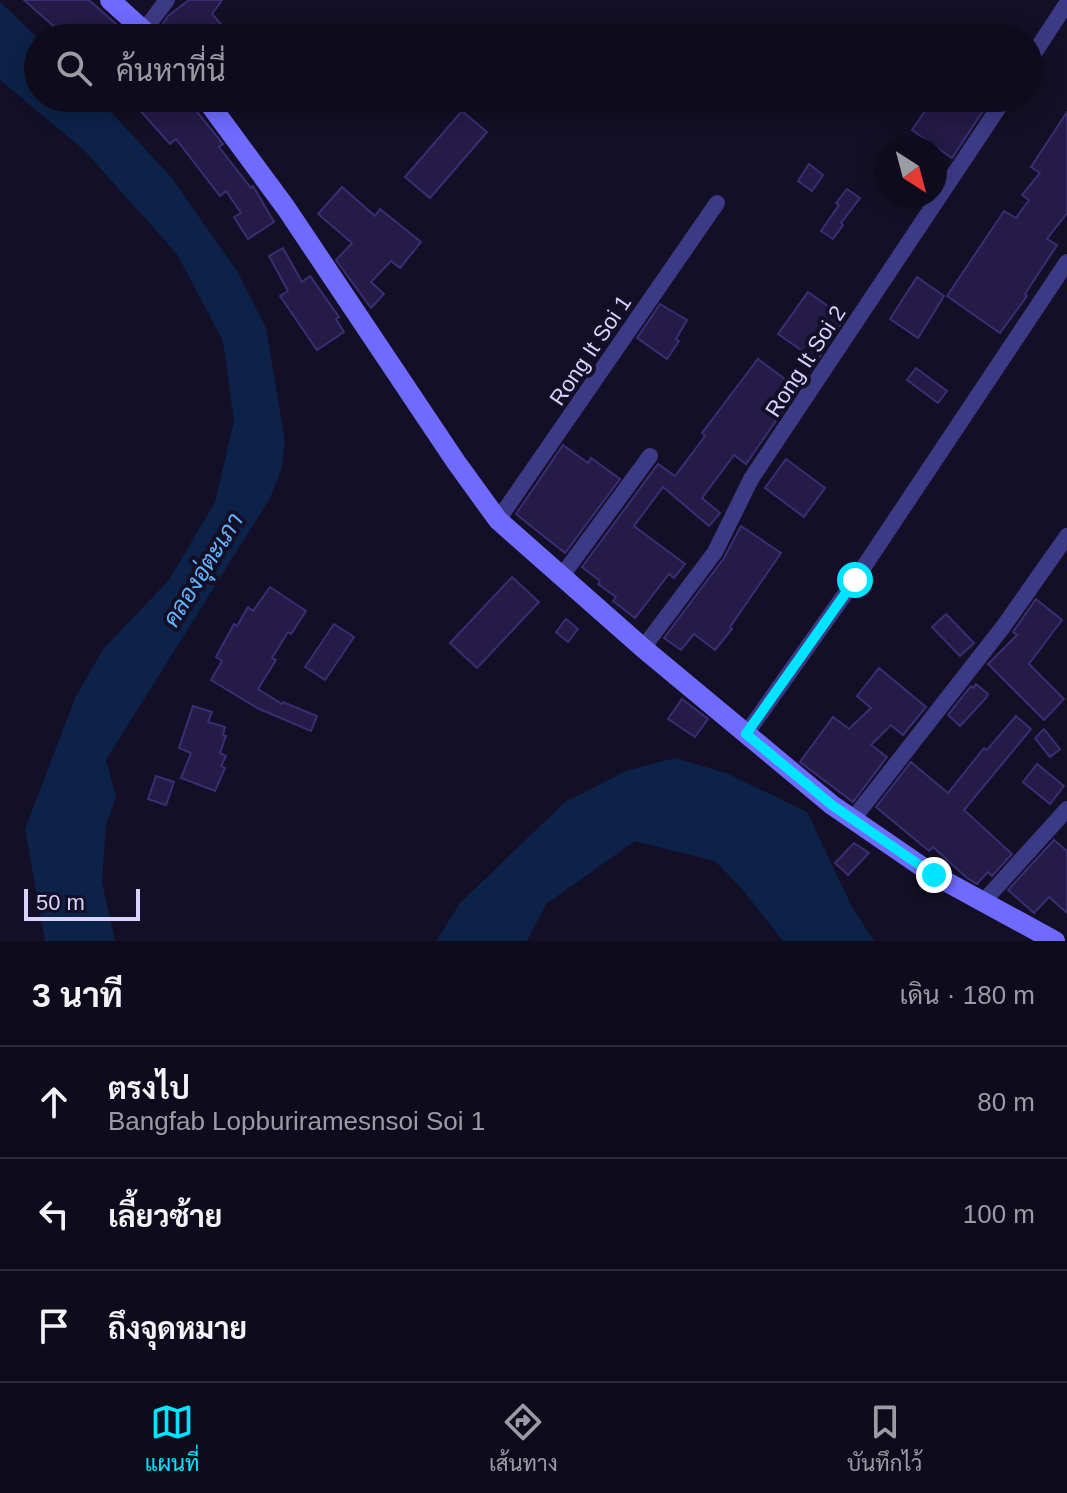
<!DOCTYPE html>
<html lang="th">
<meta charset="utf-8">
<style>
:root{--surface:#0e0b1c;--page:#171425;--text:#f1f3f6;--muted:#9b9ba3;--line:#2e2b3b;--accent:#00e5ff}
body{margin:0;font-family:Helvetica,Sarabun,sans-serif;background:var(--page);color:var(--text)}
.compass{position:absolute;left:875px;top:136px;width:72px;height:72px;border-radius:50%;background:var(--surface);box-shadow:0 4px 20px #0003;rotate:144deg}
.scale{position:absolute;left:24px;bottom:20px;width:116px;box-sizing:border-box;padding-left:8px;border:4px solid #d9d4ff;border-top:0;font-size:22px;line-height:28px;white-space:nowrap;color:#d9d4ff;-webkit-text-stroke:6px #130f26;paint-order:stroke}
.stop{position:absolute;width:24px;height:24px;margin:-18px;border:6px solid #00e5ff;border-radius:50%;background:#fff}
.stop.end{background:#00e5ff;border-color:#fff;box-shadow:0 2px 8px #0008}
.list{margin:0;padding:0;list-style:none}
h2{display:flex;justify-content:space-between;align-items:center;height:104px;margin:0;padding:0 32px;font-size:34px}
h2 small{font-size:26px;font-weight:400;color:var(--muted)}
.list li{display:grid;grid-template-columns:52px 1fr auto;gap:24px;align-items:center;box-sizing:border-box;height:112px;padding:0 32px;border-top:2px solid var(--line)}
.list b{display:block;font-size:30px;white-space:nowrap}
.list p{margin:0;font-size:26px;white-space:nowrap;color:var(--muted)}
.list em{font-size:26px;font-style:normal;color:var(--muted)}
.icon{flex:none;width:44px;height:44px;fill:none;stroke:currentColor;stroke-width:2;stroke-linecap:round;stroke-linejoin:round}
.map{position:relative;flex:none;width:1067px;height:941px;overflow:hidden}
.search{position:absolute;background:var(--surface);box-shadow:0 4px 20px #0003;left:24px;right:24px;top:24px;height:88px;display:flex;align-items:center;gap:20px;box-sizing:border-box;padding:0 28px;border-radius:44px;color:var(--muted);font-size:30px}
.sheet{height:440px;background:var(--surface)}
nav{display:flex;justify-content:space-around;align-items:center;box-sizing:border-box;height:112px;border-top:2px solid var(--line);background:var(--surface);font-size:22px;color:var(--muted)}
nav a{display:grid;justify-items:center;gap:4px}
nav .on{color:var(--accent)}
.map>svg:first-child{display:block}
.water{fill:#0c2248}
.building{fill:#241b47;stroke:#3b2d73;stroke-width:2}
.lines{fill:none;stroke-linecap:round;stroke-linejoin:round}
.street{stroke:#3d3a85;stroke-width:16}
.secondary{stroke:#6f6bff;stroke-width:20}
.route{stroke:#00e5ff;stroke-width:10}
.labels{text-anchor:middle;stroke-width:8;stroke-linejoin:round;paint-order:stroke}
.street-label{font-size:22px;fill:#d9d4ff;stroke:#130f26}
.water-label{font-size:24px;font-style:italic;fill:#62b6ff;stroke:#130f26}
</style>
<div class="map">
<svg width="1067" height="941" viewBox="0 0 1067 941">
<rect width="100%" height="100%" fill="#130f26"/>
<!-- water -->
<g class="water">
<polygon points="0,2 38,38 38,98 98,98 171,177 237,271 266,328 285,442 281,470 270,498 106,760 116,797 106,825 102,882 115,941 45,941 25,829 76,696 104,648 169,580 215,502 234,421 223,341 177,254 83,149 0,80"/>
<polygon points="675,758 726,773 807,812 852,907 874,941 783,941 743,890 715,861 635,841 546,904 527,941 436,941 460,903 565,802 626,771"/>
</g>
<!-- building -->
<g class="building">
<polygon points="24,0 89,0 132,38 67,38"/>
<polygon points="189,0 222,0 212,14 233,38 165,38 160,28 168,16"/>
<polygon points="129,98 186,98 223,144 219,147 251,188 253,186 274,222 248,239 234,217 241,213 226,191 220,196 176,139 170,144"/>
<polygon points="934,98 978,98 987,105 952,158 912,130"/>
<polygon points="462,111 487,132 430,198 405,177"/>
<polygon points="1067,112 1067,213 1047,239 1057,245 1025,294 1027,296 1000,333 947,296 1004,211 1016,218 1029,200 1022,195 1040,173 1031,167"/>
<polygon points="809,164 823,175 812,191 798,181"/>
<polygon points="342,187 375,216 380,209 421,242 400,268 391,261 371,282 384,294 371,308 336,260 352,243 318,214"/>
<polygon points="847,189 860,198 841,223 843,225 833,239 821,231 839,205 836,203"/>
<polygon points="283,248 302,282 310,276 339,317 336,319 344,332 317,350 280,296 288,291 269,256"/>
<polygon points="917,277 944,296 918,338 890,319"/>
<polygon points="808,292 845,318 817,361 778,334"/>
<polygon points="660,304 687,320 676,339 679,341 667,359 637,338"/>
<polygon points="758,359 798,389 746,464 734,455 702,498 720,513 709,526 663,487 634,526 685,564 674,578 669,574 635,618 613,601 616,597 598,584 600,581 582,567 658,464 675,476 705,436 702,433"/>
<polygon points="916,368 947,391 938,403 907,380"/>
<polygon points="563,445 588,463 591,458 620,479 565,553 516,514"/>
<polygon points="786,459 825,488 804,517 765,488"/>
<polygon points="741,526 781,553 730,627 732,629 715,650 694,634 681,650 664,638 724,558"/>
<polygon points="512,577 539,602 477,668 450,643"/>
<polygon points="270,587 306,611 291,634 288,632 272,658 276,660 258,689 282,704 283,702 317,716 311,731 257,708 211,680 222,661 216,657 234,624 237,626 248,607 253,611"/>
<polygon points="1036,599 1062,620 1029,664 1064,699 1044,720 988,664 1017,635 1013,632"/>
<polygon points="946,614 974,643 960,656 932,627"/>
<polygon points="566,619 578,629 568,642 556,632"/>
<polygon points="334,624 354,637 325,680 305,667"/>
<polygon points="879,668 926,707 903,735 891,725 871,745 887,757 853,802 800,762 833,717 849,729 871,708 857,696"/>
<polygon points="976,684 988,694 986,698 960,726 948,715 971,686 973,688"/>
<polygon points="682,699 708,719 695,737 668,719"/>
<polygon points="193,706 212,712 208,722 225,727 223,735 226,736 220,753 226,756 221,766 225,768 215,791 181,778 191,753 179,748"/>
<polygon points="1016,716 1031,729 964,810 1012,854 992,876 988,872 977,884 967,878 933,847 929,851 876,807 911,762 948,793 984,748 987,750"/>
<polygon points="1044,729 1060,749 1050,757 1035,738"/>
<polygon points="1037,764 1064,786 1050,804 1023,782"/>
<polygon points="156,776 174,782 166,805 148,799"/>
<polygon points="1054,840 1067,851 1067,913 1049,897 1034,913 1008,890"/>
<polygon points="854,843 869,853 848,875 835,863"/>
</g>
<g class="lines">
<!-- street -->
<g class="street">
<polyline points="145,29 167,0"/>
<polyline points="1029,61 1067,3"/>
<polyline points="498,520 717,203"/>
<polyline points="561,577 650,456"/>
<polyline points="643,648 715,552 751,479 1005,98"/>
<polyline points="746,734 855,580 1067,262"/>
<polyline points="853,819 1003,627 1067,536"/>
<polyline points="983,902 1067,809"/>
</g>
<!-- secondary -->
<g class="secondary">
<polyline points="110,0 152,38"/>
<polyline points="205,98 286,208 456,462 498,520 643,648 832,805 934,875 1055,941"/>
</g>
</g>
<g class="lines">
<!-- route -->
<polyline class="route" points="855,580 746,734 832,805 934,875"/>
</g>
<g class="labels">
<!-- street labels -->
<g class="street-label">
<text transform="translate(590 350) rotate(-56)" y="8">Rong It Soi 1</text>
<text transform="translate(805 361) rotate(-57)" y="8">Rong It Soi 2</text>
</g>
<!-- water labels -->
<g class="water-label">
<text transform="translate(203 570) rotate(-58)" y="8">คลองอุ่ตะเภา</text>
</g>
</g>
</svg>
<svg class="compass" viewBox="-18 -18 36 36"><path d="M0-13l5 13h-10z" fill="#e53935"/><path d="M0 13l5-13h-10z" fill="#9b9ba3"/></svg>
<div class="scale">50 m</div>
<div class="stop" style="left:855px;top:580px"></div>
<div class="stop end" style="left:934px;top:875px"></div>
<div class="search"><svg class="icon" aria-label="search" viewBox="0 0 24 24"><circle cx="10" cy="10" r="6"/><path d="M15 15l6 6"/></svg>ค้นหาที่นี่</div>
</div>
<section class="sheet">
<h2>3 นาที<small>เดิน · 180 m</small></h2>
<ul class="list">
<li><svg class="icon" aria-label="ahead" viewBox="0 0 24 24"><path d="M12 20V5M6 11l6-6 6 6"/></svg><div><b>ตรงไป</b><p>Bangfab Lopburiramesnsoi Soi 1</p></div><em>80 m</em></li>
<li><svg class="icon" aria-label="left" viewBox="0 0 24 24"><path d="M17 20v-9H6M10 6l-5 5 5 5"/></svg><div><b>เลี้ยวซ้าย</b></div><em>100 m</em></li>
<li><svg class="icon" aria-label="arrive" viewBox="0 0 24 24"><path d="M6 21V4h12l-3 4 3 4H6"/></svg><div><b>ถึงจุดหมาย</b></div></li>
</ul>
</section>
<nav>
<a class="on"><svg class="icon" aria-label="map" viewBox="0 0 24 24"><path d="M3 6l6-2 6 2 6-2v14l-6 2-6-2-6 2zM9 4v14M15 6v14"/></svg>แผนที่</a>
<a><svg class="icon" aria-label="directions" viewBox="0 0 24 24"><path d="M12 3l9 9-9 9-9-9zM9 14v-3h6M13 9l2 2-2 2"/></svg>เส้นทาง</a>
<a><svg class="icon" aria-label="saved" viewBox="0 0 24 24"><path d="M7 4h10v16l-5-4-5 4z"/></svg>บันทึกไว้</a>
</nav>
